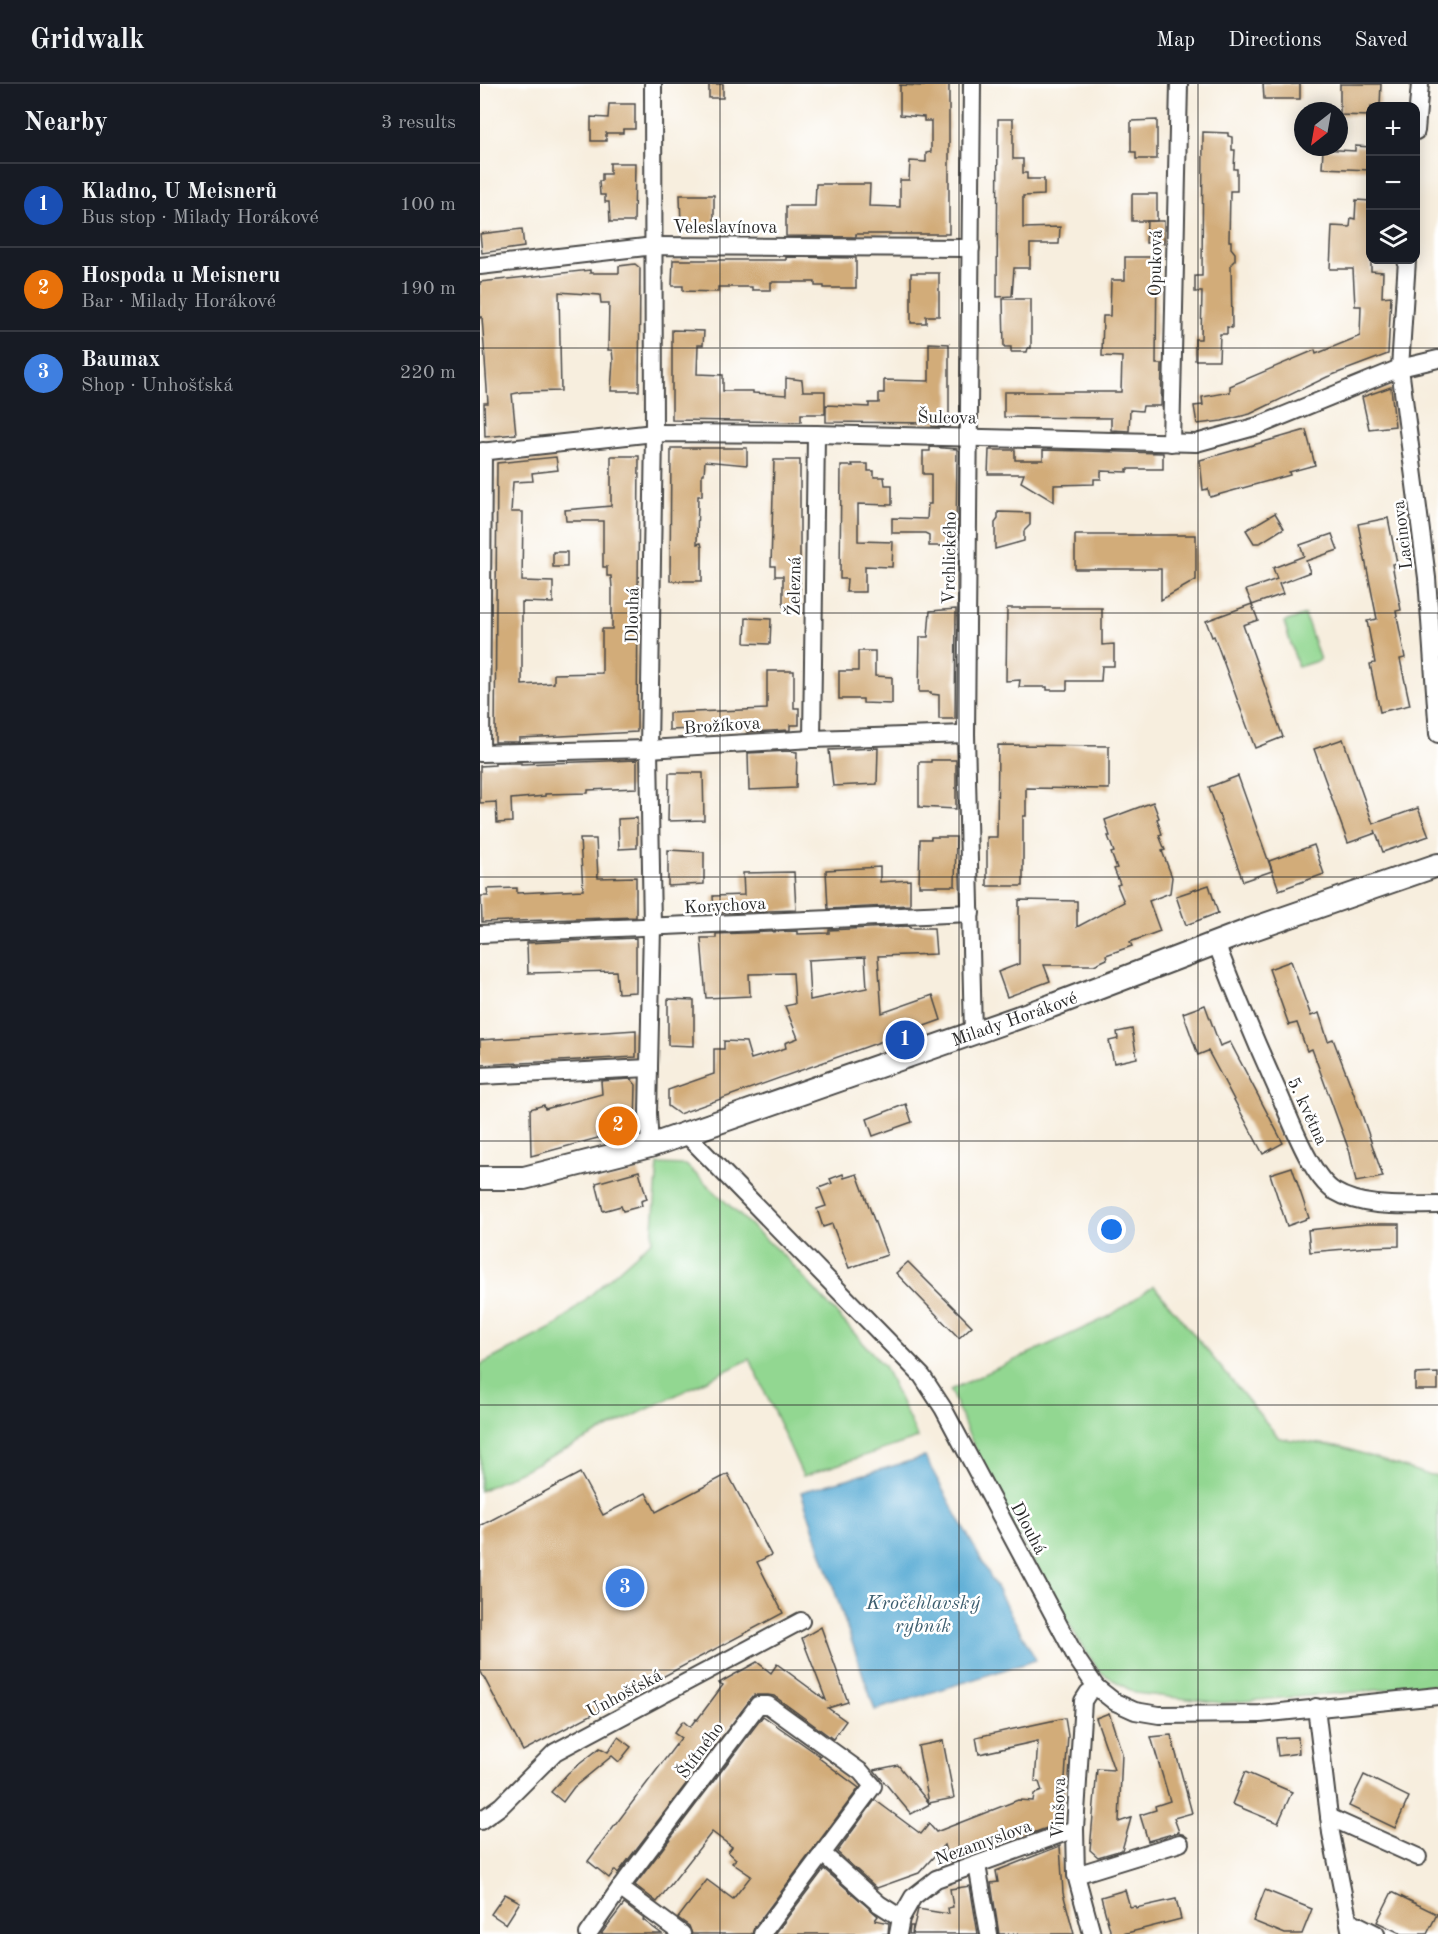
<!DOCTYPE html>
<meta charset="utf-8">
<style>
:root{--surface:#171b24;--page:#20242c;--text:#f1f3f6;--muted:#9ea1a6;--line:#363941;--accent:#b45309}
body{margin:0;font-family:"Old Standard TT",serif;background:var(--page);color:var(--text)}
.controls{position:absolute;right:18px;top:18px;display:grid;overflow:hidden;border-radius:12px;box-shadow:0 3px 15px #0003}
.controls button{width:54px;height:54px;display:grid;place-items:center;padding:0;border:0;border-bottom:2px solid var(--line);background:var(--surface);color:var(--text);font:30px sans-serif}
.compass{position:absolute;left:814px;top:18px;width:54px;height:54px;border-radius:50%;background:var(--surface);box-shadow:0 3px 15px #0003;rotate:211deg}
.you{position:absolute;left:632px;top:1146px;width:21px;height:21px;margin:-15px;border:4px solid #fff;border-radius:50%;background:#1a73e8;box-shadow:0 0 0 9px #1a73e833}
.badge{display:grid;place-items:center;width:39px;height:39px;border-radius:50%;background:var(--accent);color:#fff;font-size:20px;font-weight:700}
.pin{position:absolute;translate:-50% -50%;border:3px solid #fff;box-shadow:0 2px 6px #0006}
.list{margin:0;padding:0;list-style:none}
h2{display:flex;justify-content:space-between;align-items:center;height:78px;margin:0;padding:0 24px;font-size:26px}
h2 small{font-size:20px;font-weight:400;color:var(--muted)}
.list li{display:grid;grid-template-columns:39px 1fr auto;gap:18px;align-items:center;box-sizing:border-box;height:84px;padding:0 24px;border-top:2px solid var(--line)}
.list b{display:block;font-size:22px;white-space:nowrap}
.list p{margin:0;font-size:20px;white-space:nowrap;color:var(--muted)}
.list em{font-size:20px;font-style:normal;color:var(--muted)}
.icon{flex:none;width:33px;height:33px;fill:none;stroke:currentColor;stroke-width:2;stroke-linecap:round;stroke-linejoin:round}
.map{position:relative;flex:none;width:958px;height:1850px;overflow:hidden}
header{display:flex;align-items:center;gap:36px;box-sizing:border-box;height:84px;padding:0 30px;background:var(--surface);border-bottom:2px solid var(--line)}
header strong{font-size:28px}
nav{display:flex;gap:33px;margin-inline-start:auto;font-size:21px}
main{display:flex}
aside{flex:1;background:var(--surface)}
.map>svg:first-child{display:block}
.green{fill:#92d791;stroke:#5e815e;stroke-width:1.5}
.water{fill:#59abd4;stroke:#426b80;stroke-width:1.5}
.building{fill:#d2ac79;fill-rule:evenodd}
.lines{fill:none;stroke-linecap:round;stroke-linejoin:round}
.street-casing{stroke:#4a4846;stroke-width:20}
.secondary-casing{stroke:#4a4846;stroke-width:26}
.street{stroke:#fff;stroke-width:16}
.secondary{stroke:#fff;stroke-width:22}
.grid{fill:none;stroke:#2b2b2b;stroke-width:1.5;stroke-opacity:0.55}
.labels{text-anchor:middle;stroke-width:5;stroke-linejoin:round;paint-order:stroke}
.street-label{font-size:18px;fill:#2b2b2b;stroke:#fff}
.water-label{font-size:20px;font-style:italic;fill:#3d5e6f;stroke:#fff}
</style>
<header>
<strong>Gridwalk</strong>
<nav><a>Map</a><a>Directions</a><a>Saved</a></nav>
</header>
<main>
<aside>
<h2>Nearby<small>3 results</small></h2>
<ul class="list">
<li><span class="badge" style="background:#1a4fb4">1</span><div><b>Kladno, U Meisnerů</b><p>Bus stop · Milady Horákové</p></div><em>100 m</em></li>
<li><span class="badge" style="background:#e8710a">2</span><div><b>Hospoda u Meisneru</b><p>Bar · Milady Horákové</p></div><em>190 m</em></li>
<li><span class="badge" style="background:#3f7fe0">3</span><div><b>Baumax</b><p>Shop · Unhošťská</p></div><em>220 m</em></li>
</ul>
</aside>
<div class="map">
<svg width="958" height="1850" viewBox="0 0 958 1850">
<rect width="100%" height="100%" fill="#fff"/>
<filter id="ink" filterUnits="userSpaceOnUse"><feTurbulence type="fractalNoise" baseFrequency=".0167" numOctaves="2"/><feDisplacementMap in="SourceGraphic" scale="12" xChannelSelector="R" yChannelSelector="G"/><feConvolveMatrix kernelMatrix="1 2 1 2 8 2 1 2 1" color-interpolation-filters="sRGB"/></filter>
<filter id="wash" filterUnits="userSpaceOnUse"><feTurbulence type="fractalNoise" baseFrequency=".008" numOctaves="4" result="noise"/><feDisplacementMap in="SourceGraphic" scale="24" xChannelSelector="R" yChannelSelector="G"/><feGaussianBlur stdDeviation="1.35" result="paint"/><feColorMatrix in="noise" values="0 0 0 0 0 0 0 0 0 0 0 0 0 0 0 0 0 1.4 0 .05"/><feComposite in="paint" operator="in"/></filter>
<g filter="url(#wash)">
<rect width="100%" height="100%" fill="#f7eede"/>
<!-- green -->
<g class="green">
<polygon points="825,531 840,576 818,583 804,538"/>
<polygon points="178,1080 206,1081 308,1176 404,1282 438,1354 323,1392 270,1275 0,1407 0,1281 77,1241 172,1156"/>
<polygon points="674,1202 799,1354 862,1363 945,1390 958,1392 958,1601 742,1619 655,1609 620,1588 602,1562 512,1405 470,1306 628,1233"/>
</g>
<!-- water -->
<polygon class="water" points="445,1373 556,1576 395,1626 321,1408"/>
<g id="blocks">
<!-- building -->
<g class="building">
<rect x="229" y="0" width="14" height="14"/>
<polygon points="444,0 469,0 469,150 376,150 376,153 306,152 306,122 335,122 336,100 390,100 389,122 420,123 420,96 429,96 430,77 446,78 446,69 451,68 451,37 444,37 444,33 420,31 420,1 444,2"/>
<polygon points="783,0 820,0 820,15 784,15"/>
<polygon points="860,0 901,0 900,22 891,22 891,32 860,31"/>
<polygon points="129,20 155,20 155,45 143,45 143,49 126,49 126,57 111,57 111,33 128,34"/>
<polygon points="518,35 533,35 533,75 543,75 543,89 547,89 547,95 564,95 564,111 543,112 543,144 580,143 579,160 550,160 550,184 534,184 532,212 517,213"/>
<polygon points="677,36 677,75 656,75 656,68 651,68 651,37"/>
<polygon points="723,48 748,49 748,52 752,53 752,66 755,66 754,85 757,85 757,107 750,107 749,157 751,157 751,164 755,169 755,176 751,180 752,244 747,243 747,250 740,250 739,276 715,276 715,255 721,255 722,208 715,208 715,192 722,192"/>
<polygon points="875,62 891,63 891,86 842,84 843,65 875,67"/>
<polygon points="130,79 155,79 154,138 130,138 129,118 125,118 125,111 120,111 119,97 122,97 122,90 130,90"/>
<rect x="652" y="110" width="25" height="27"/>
<polygon points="200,111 234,111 234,141 201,141"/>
<polygon points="876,116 891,117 891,187 903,188 902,213 911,212 908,270 847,293 770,330 742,337 717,340 714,322 723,321 722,313 750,308 750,302 835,266 836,270 880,252 881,222 875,222 873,185 850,185 852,142 870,143 871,134 875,135"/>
<polygon points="667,137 684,137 684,159 666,159"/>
<polygon points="42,145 44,163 2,169 0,150"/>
<polygon points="306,173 376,174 376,204 344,204 344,202 335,202 335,198 291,198 291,206 272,206 272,203 238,203 238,208 203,207 203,202 192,202 193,176 306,176"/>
<polygon points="645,173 677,173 676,280 682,280 681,322 663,322 662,327 650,326 649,347 631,346 631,334 524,333 524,308 641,308 642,273 622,272 623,232 630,232 631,196 645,196"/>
<polygon points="155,180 160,184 159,307 131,307 133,276 132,266 128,266 129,219 121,219 120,211 79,208 81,307 42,308 32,310 36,350 5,353 4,319 8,319 2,233 0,234 0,198 110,186 110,189 139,189 139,182"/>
<polygon points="431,189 459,189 459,232 446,232 446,239 431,239"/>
<polygon points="523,215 551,215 551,264 548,264 547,268 531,268 531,263 524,263"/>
<polygon points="192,246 224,247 223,261 218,261 217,290 243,291 243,307 273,307 273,309 306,311 306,294 322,296 323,307 345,307 345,330 321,330 321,338 192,336"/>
<polygon points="449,259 469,260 469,343 452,342 453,339 346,338 346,321 389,323 389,319 399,319 399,309 404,309 404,296 449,297"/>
<polygon points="911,303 915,342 889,345 882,313"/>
<polygon points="826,346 835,381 809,388 810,391 730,413 728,405 723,406 720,376"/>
<polygon points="450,363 477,365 476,462 449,462 449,451 445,449 412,449 412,434 447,435 448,420 451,420 451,390 443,390 443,367 450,367"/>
<polygon points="191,364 267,364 267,381 225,377 224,390 222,390 222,412 218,412 217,460 221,459 222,463 222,497 190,497"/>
<polygon points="509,366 535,366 535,376 563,376 563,366 683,369 683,385 647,385 647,388 621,387 621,395 614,395 614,400 574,401 574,418 541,398 544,390 508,390"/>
<polygon points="131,372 159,372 157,648 62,653 39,654 39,658 15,658 17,379 76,373 78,386 52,389 53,397 33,398 31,428 43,428 42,497 73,498 73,519 42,518 42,601 74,599 74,590 122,589 122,545 132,545 132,504 131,492 127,492 127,483 123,483 123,437 86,437 85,426 131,422"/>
<polygon points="294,376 320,376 320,523 303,522 303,492 295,492 295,482 291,482"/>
<polygon points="372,380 388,380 388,387 394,387 394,393 404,393 405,401 412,401 412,421 378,420 378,457 413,458 412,483 385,482 385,508 366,508 367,495 360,495 361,382 373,382"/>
<polygon points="518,428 550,429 550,441 544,447 544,457 515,465 515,439 518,435"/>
<polygon points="795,429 804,444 780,459 774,459 766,446"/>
<polygon points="908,434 917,479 912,480 921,526 916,527 925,574 920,575 930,621 900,628 890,580 895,579 887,537 897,535 878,440"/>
<polygon points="852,450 858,466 826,477 830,488 799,500 803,510 772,521 778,536 763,541 803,653 775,664 734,552 732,553 726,537 772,520 766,506 797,495 793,484 824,472 820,461"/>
<polygon points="595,451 716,451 716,496 681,516 681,485 595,485"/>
<rect x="73" y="468" width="14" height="15"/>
<polygon points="527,524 622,524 622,561 634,560 634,582 622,582 621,597 587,597 587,606 567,606 567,603 539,603 540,596 526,597"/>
<polygon points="476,525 475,635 459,635 459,611 451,610 451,608 439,608 440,553 448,553 450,527"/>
<polygon points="266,534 291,535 290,560 265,559"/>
<polygon points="378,567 395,567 395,592 412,593 412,620 383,619 383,615 359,615 359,587 378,587"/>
<polygon points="287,587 314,587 314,624 319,624 319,641 310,641 310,646 267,648 266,643 189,646 189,629 287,625"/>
<polygon points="863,655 893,740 938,724 949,752 903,768 895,746 896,749 868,759 834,665"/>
<polygon points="518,661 629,662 629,705 546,704 546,732 543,732 543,802 507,802 507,753 517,753"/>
<polygon points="398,664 397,700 353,702 349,666"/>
<polygon points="309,667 317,668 316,704 269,706 268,669"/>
<polygon points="157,676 157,704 108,706 108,709 65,710 65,712 31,715 32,738 17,739 16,718 0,719 0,682 15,681 15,679 41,679 41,680"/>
<polygon points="451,676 476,676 476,725 439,723 439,678 451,678"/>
<polygon points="189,689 223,689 224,736 188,737"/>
<polygon points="758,692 792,787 763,797 729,703"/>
<polygon points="673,718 679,734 677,735 682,750 679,751 685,766 682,767 692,793 690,809 669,817 680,847 650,858 652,862 626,871 627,875 614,881 564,881 570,897 527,913 518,888 539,880 539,816 597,817 597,843 644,818 637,801 640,800 634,785 637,784 631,769 634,768 628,752 630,752 625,736"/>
<polygon points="157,734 157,764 139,765 138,735"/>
<polygon points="451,753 476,753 475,802 439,802 440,755 451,755"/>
<polygon points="100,755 116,755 118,794 156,793 156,833 2,838 1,812 8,812 7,805 37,804 37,809 103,806"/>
<polygon points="834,761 844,790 799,806 789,777"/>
<polygon points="188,766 224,768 224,800 188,802"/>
<polygon points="400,783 400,798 430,796 430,821 348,825 346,786"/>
<polygon points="314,788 316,826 234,829 233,812 264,811 263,789"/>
<polygon points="729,801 738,829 706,841 696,812"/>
<path d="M430,842V844H454L456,870L398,872L402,929L453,911L461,936L199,1030L188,1022V1006L234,990V965H244V957L266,958L271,975L306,964L305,959L318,954L305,922L315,920L313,889L269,890L270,912L226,914L221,854H236V850L317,847V850L349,849V846ZM385,873L387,904L330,916L328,876Z"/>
<polygon points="156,854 156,908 138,909 136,887 48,889 47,859"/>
<polygon points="811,877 831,932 839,929 848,957 853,955 882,1031 903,1093 876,1098 870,1069 832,965 827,967 817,939 809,941 789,885"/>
<polygon points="188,915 214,916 214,962 188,961"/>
<polygon points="725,921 740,962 750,958 803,1059 783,1070 728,967 718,971 703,929"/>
<polygon points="652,945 657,974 634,979 629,957 638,955 637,948"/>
<polygon points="156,946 156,973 0,981 0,956"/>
<polygon points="151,995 156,1001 155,1044 51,1072 50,1025 64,1021 65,1025 122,1010 121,997"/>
<polygon points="426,1020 432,1038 393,1052 387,1035"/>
<polygon points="812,1083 829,1134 807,1142 790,1090"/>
<polygon points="159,1087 167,1115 161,1117 162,1122 143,1127 141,1122 123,1127 116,1099"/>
<polygon points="363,1090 364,1094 377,1090 407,1171 369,1184 352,1140 343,1143 337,1125 346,1122 339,1104 352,1099 350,1095"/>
<polygon points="887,1140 919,1140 919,1162 889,1163 830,1168 828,1146"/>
<polygon points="428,1178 492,1242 479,1254 416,1189"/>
<polygon points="958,1289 958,1306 935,1306 935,1290"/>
<polygon points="100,1389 123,1431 166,1409 176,1428 248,1390 291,1471 277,1478 303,1529 43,1667 0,1586 0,1442"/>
<polygon points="341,1543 368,1618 348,1624 366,1637 353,1655 294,1612 288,1611 274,1611 138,1789 135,1786 129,1794 108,1777 201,1654 194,1649 203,1637 210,1643 216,1635 217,1636 243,1601 239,1599 277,1578 291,1589 297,1580 346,1616 322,1554"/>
<polygon points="629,1629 642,1669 639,1738 651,1734 642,1766 618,1773 610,1766 617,1685 634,1686 616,1634"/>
<polygon points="283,1632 340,1672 339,1674 379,1704 274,1844 272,1850 212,1850 209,1842 198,1834 227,1796 253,1815 271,1792 252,1779 256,1775 248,1768 252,1763 232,1748 177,1818 155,1801"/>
<polygon points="585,1634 588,1652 582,1736 578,1738 578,1740 550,1750 519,1748 521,1759 469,1777 464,1761 439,1789 397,1804 357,1768 395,1716 441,1750 449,1740 456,1748 538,1716 553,1717 554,1710 562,1707 559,1698 555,1698 558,1657 499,1670 496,1653"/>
<polygon points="691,1651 712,1729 694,1734 699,1748 668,1757 660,1731 676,1726 675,1722 690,1717 671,1653"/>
<polygon points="138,1653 151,1663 139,1678 132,1672 94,1703 83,1718 71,1708 88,1689 120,1664 128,1668"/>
<polygon points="818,1653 819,1669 798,1672 796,1654"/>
<polygon points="463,1657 474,1714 449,1719 450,1720 431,1730 394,1686 418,1681 449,1719 438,1662"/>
<polygon points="765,1688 812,1708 798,1739 752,1720"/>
<polygon points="884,1691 929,1713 915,1744 869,1722"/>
<polygon points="580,1762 583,1809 594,1850 519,1850 511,1799 518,1798 516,1787"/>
<polygon points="344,1785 398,1832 395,1836 409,1839 408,1850 295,1850"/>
<polygon points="490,1802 498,1850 429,1850 430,1842 433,1842 432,1850 438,1825 469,1830 468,1824 473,1823 470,1805"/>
<polygon points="645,1806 650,1823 655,1822 656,1824 696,1815 701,1835 643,1850 631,1850 621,1813"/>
<polygon points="785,1806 832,1825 822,1850 805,1850 773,1837"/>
<polygon points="912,1808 957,1830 947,1850 922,1850 897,1838"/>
<polygon points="25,1810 40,1818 26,1840 11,1830"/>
<polygon points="144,1820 164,1835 163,1836 182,1850 121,1850"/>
</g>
</g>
</g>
<g filter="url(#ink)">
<use href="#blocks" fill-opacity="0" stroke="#4a4846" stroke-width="1.5"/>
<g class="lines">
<!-- street casing -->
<g class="street-casing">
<g id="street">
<polyline points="492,0 486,650 493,949"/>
<polyline points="936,47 940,0"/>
<polyline points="927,176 920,284 947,494 958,650"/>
<polyline points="0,182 174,162 491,164"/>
<polyline points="691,359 699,0"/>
<polyline points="0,368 174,349 336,350 716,359 778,342 920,284 958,275"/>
<polyline points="332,655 336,350"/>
<polyline points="0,669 169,665 332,655 486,650"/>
<polyline points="1,669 3,367"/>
<polyline points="0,850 491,829"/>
<path d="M736,859C756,911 777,961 800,1012C811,1037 831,1092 854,1107C884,1125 925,1121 958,1121"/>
<polyline points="0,992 169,984"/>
<polyline points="206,1050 442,1292 463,1324 597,1575 616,1603 635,1618 655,1627 679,1631 780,1630 958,1612"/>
<polyline points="170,1062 168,1029 172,843 169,665 174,349 173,0"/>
<polyline points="836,1623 851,1749 871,1850"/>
<polyline points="849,1733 938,1773"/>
<polyline points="0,1737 21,1722 75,1668 321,1537"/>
<polyline points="343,1770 399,1820 421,1834"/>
<polyline points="497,1781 509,1850"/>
<polyline points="596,1791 700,1759"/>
<polyline points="140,1804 202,1850"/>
<polyline points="868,1836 896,1850"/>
<polyline points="108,1850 140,1804 278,1621 288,1621 381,1688 393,1702 282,1850"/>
<polyline points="418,1850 421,1834 433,1813 456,1795 595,1745"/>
<polyline points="612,1850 596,1791 595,1745 603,1617 608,1609 616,1603"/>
</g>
</g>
<!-- secondary casing -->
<g class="secondary-casing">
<g id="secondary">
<path id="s1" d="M0,1094H44L170,1062L571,922L770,846L958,781"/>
</g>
</g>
<!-- street -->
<use href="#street" class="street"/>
<!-- secondary -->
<use href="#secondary" class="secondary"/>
</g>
</g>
<!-- grid -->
<path class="grid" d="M240,0V1850M479,0V1850M718,0V1850M0,264H958M0,529H958M0,793H958M0,1057H958M0,1321H958M0,1586H958"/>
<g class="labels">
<!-- street labels -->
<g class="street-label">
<text x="245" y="149">Veleslavínova</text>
<text transform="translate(675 179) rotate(-89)" y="6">Opuková</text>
<text transform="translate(467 333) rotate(1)" y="6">Šulcova</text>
<text transform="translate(922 451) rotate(-97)" y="6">Lacinova</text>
<text transform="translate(469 474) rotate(-89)" y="6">Vrchlického</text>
<text transform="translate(314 502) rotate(-89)" y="6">Železná</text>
<text transform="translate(152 531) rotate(-89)" y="6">Dlouhá</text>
<text transform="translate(242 641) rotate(-4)" y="6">Brožíkova</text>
<text transform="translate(245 821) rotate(-3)" y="6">Korychova</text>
<text dy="6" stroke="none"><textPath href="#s1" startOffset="560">Milady Horákové</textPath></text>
<text transform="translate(828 1027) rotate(65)" y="6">5. května</text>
<text transform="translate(549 1444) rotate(62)" y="6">Dlouhá</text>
<text transform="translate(144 1609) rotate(-28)" y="6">Unhošťská</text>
<text transform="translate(220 1666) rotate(-53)" y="6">Štítného</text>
<text transform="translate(578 1724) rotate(-88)" y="6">Vinšova</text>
<text transform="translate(503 1758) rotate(-20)" y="6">Nezamyslova</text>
</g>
<!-- water labels -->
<g class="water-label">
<text x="443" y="1525">Kročehlavský<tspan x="443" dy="23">rybník</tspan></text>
</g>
</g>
</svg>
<div class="controls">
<button>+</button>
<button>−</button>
<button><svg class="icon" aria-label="layers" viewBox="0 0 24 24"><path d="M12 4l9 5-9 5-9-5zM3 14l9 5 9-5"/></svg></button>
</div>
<svg class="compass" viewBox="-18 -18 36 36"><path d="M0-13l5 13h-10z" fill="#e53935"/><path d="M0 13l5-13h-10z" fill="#9ea1a6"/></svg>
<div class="you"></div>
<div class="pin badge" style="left:425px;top:956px;background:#1a4fb4">1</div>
<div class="pin badge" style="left:138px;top:1042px;background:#e8710a">2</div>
<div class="pin badge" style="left:145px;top:1504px;background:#3f7fe0">3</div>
</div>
</main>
